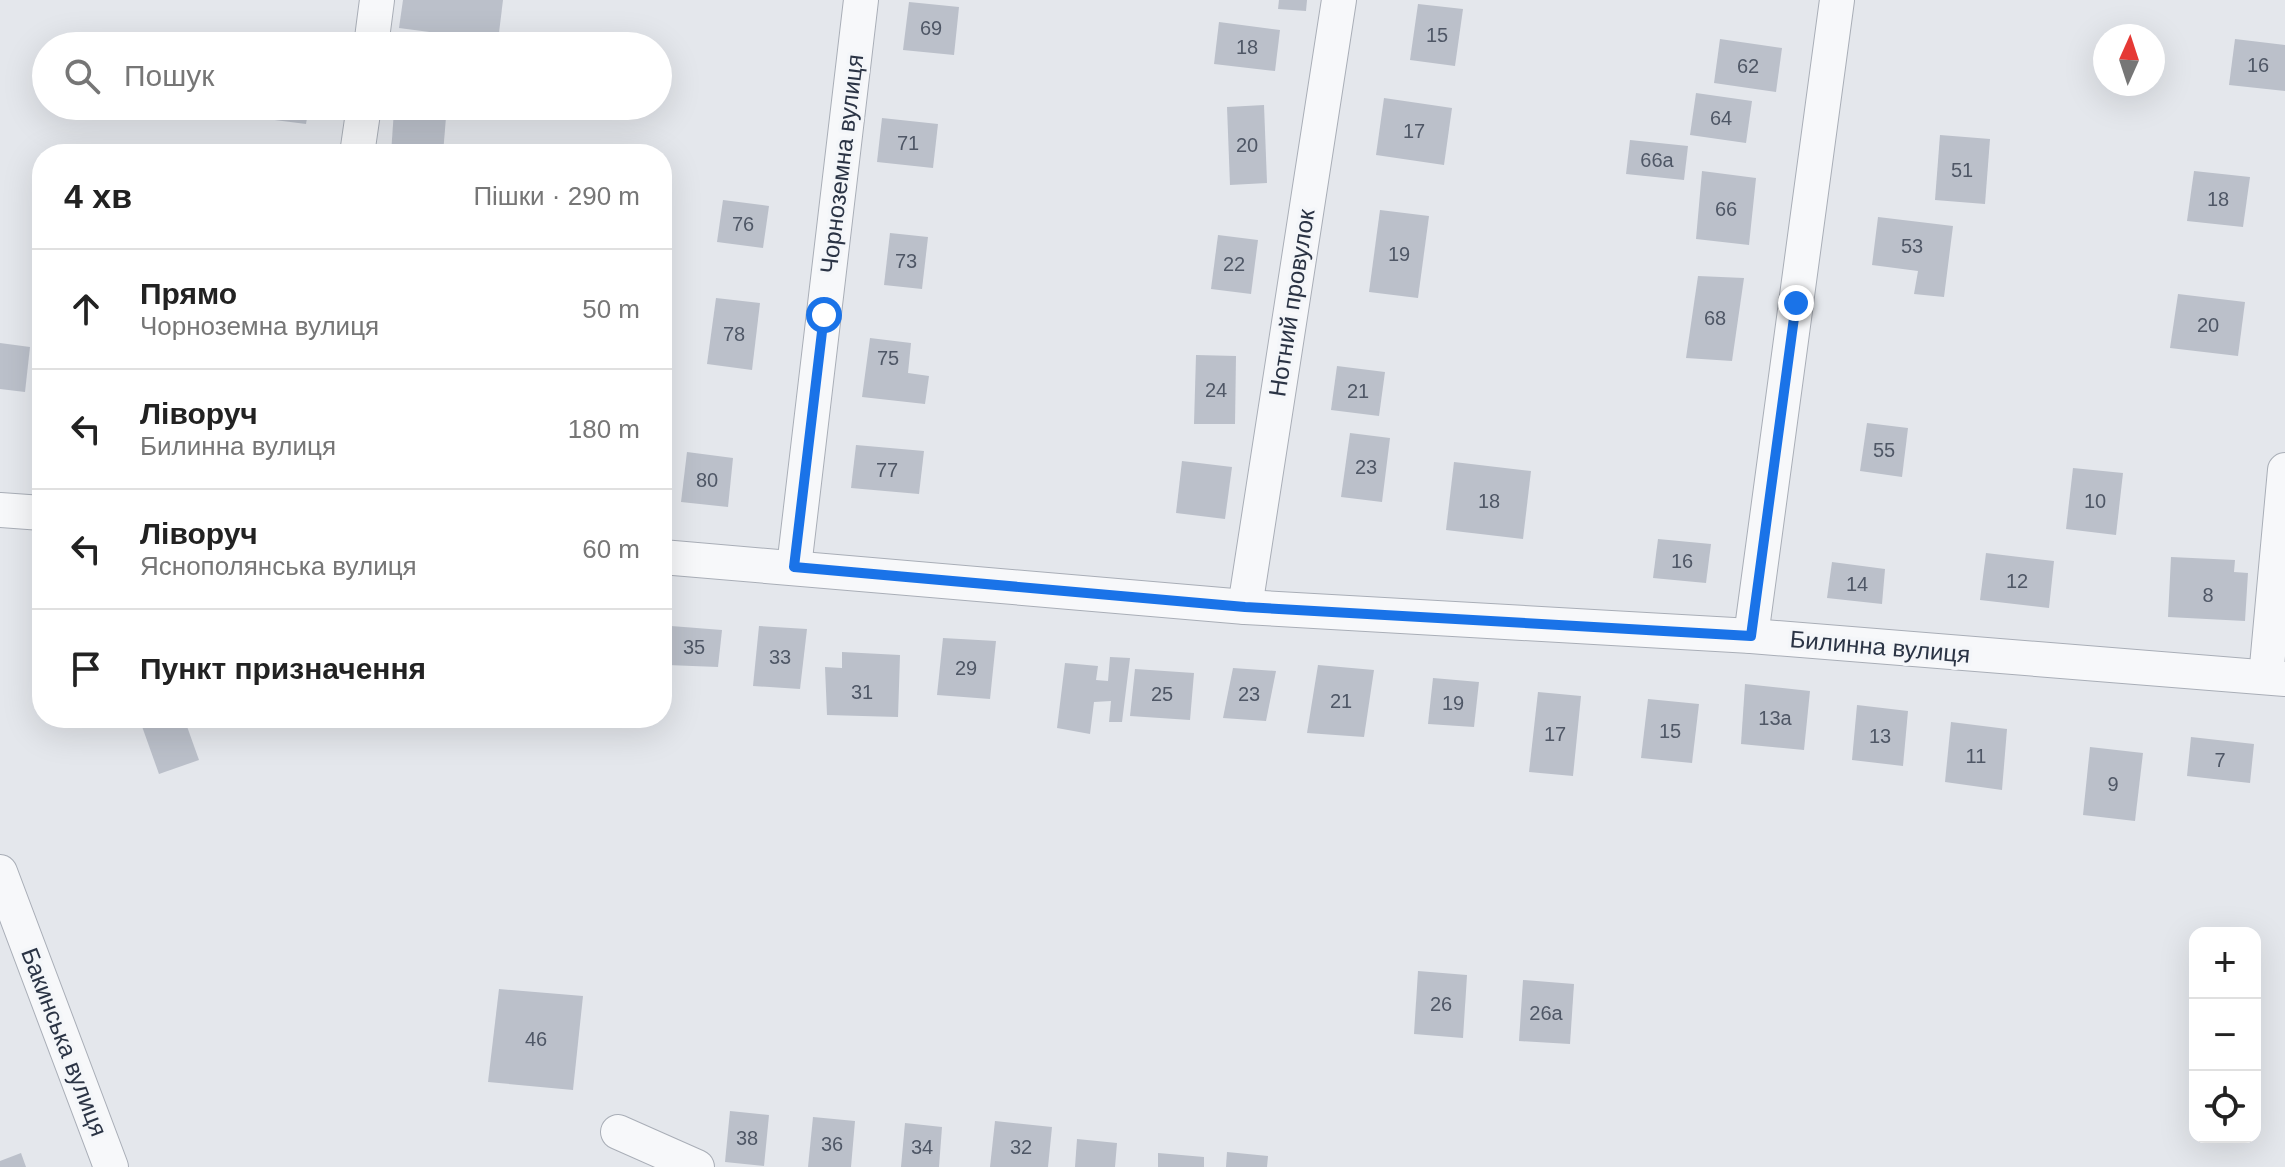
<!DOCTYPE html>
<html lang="uk">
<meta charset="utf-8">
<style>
:root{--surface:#fff;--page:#f6f6f6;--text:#222;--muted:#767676;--line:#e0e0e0}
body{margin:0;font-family:Helvetica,sans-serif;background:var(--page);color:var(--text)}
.controls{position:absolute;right:24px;bottom:24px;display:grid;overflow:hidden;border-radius:16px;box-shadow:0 8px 32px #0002}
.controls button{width:72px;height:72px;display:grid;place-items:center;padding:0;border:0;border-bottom:2px solid var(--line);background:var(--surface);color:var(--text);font:40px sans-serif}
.compass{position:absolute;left:2093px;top:24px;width:72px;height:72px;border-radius:50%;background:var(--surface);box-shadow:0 8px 32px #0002;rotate:3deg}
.stop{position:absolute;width:24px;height:24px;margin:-18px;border:6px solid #1a73e8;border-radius:50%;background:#fff}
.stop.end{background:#1a73e8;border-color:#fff;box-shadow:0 2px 8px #0008}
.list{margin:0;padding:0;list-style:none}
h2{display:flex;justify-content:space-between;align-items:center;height:104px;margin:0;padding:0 32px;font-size:34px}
h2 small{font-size:26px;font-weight:400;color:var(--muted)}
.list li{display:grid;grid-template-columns:52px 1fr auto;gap:24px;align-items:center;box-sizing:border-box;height:120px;padding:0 32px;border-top:2px solid var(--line)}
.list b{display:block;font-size:30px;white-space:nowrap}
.list p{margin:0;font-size:26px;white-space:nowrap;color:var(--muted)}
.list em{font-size:26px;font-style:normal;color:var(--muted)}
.icon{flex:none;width:44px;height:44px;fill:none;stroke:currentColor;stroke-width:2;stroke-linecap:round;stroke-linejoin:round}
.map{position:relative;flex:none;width:2285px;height:1167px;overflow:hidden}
.search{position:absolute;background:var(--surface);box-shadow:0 8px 32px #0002;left:32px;top:32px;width:640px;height:88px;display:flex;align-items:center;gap:20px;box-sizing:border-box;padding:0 28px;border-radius:44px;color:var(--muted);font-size:30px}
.panel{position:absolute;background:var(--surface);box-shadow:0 8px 32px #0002;left:32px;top:144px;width:640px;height:584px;border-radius:32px}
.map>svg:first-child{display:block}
.building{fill:#bbc0ca}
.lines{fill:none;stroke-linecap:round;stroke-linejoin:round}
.minor-casing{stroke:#a9aeb7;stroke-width:36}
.minor{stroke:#f7f8fa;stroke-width:34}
.route{stroke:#1a73e8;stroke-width:10}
.labels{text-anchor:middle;stroke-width:7;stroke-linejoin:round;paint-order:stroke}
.number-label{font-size:20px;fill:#4f5766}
.street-label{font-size:24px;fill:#2b3445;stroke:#f4f6f9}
</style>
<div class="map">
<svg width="2285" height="1167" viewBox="0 0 2285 1167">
<rect width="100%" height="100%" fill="#e4e7ec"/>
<!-- building -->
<g class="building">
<polygon points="403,0 503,0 498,41 399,28"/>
<polygon points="1279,0 1307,0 1306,11 1278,9"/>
<polygon points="909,2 959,7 954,55 903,50"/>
<polygon points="1418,4 1463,9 1455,66 1410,60"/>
<polygon points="1219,22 1280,30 1275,71 1214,64"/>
<polygon points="1720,39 1782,48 1776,92 1714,83"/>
<polygon points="2235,39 2285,45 2285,91 2229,85"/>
<polygon points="1696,93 1752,101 1746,143 1690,135"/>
<polygon points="1384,98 1452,108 1444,165 1376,155"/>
<polygon points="1264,105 1267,183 1230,185 1227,107"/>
<polygon points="261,106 309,106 306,124 259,118"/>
<polygon points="394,110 446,117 443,154 391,154"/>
<polygon points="882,118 938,124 933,168 877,162"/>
<polygon points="1940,135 1990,139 1985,204 1935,200"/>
<polygon points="1630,140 1688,146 1684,180 1626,174"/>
<polygon points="1702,171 1756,178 1749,245 1696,239"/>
<polygon points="2194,171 2250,177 2243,227 2187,221"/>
<polygon points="723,200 769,206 763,248 717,242"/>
<polygon points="1380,210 1429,216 1418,298 1369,292"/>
<polygon points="1878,217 1953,226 1944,297 1914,294 1918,271 1872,265"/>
<polygon points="890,233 928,237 922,289 884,285"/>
<polygon points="1218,235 1258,240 1251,294 1211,289"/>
<polygon points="1698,276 1744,278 1732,361 1686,358"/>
<polygon points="2178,294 2245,302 2238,356 2170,348"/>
<polygon points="716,298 760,303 752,370 707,364"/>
<polygon points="870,338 911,343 908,373 929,376 925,404 862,397"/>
<polygon points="0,343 30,347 25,392 0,389"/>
<polygon points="1196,355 1236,356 1235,424 1194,424"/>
<polygon points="1337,366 1385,372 1379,416 1331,410"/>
<polygon points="1867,423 1908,428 1902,477 1860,471"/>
<polygon points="1350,433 1390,438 1382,502 1341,497"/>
<polygon points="856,445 924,451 919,494 851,488"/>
<polygon points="687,452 733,458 728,507 681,502"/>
<polygon points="1182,461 1232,467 1225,519 1176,513"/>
<polygon points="1454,462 1531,471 1523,539 1446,530"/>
<polygon points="2073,468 2123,473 2116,535 2066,529"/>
<polygon points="1658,539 1711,544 1706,583 1653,578"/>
<polygon points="1986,553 2054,561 2049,608 1980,600"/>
<polygon points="2171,557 2235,560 2234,572 2248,573 2245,621 2168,617"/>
<polygon points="1832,562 1885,569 1882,604 1827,598"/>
<polygon points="671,626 722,630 718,667 667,665"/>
<polygon points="759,626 807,629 800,689 753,686"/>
<polygon points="943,638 996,641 990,699 937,695"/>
<polygon points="842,652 900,655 898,717 827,715 825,667 842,668"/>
<polygon points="1110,657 1130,658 1122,722 1109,722 1111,701 1094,702 1090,734 1057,728 1065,663 1098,666 1096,680 1108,681"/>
<polygon points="1318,665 1374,670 1364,737 1307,733"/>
<polygon points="1233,668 1276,671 1266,721 1223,718"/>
<polygon points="1135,669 1194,673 1190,720 1130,716"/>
<polygon points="1433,678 1479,682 1474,727 1428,724"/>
<polygon points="1745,684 1810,691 1804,750 1741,744"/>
<polygon points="1538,692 1581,696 1573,776 1529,772"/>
<polygon points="1648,699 1699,704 1692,763 1641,758"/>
<polygon points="1857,705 1908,711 1903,766 1852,760"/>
<polygon points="139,718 184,718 199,760 159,774"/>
<polygon points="1951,722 2007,729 2002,790 1945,782"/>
<polygon points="2191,737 2254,744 2250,783 2187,776"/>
<polygon points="2090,747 2143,753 2135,821 2083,815"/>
<polygon points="1418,971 1467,975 1463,1038 1414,1034"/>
<polygon points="1523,980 1574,984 1570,1044 1519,1041"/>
<polygon points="499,989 583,996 573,1090 488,1082"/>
<polygon points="730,1111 769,1115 764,1166 725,1162"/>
<polygon points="813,1117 855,1121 851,1167 808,1167"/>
<polygon points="995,1121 1052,1127 1048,1167 990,1167"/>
<polygon points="905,1123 942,1127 939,1167 901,1167"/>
<polygon points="1077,1139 1117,1143 1115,1167 1075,1167"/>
<polygon points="1227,1152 1268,1156 1267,1167 1226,1167"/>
<polygon points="21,1153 26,1167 0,1167 0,1161"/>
<polygon points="1158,1153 1204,1157 1204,1167 1158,1167"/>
</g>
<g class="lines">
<!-- minor casing -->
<g class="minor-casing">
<g id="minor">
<polyline points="371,46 377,0"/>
<polyline points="357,154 364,106"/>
<polyline points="0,510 42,513"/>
<polyline points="662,557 1245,607 1751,636 2285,679"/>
<polyline points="794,567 861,0"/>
<polyline points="1245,607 1339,0"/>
<polyline points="1751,636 1837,0"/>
<polyline points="2266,677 2285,470"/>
<polyline points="0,872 111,1167"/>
<polyline points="618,1132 697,1167"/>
</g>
</g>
<!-- minor -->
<use href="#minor" class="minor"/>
</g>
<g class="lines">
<!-- route -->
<polyline class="route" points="824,315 794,567 1245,607 1751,636 1796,303"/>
</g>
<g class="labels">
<!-- number labels -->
<g class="number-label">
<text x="931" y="35">69</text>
<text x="1437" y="42">15</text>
<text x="1247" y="54">18</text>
<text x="2258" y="72">16</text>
<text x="1748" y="73">62</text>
<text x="1721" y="125">64</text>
<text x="1414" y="138">17</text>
<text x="908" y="150">71</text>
<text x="1247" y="152">20</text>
<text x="1657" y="167">66а</text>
<text x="1962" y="177">51</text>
<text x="2218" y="206">18</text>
<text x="1726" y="216">66</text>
<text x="743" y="231">76</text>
<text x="1912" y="253">53</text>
<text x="1399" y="261">19</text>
<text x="906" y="268">73</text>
<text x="1234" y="271">22</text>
<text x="1715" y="325">68</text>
<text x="2208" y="332">20</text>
<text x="734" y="341">78</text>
<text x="888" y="365">75</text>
<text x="1216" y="397">24</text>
<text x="1358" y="398">21</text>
<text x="1884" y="457">55</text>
<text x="1366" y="474">23</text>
<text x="887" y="477">77</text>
<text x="707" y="487">80</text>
<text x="1489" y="508">18</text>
<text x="2095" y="508">10</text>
<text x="1682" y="568">16</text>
<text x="2017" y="588">12</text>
<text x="1857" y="591">14</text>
<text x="2208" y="602">8</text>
<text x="694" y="654">35</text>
<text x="780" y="664">33</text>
<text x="966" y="675">29</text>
<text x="862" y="699">31</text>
<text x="1162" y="701">25</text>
<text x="1249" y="701">23</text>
<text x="1341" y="708">21</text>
<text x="1453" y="710">19</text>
<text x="1775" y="725">13а</text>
<text x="1670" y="738">15</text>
<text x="1555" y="741">17</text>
<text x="1880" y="743">13</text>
<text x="1976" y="763">11</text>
<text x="2220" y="767">7</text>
<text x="2113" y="791">9</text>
<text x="1441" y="1011">26</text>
<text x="1546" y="1020">26а</text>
<text x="536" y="1046">46</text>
<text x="747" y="1145">38</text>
<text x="832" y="1151">36</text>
<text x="922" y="1154">34</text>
<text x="1021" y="1154">32</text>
</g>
<!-- street labels -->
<g class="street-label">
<text transform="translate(842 164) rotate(-83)" y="8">Чорноземна вулиця</text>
<text transform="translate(1292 303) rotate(-81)" y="8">Нотний провулок</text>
<text transform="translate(1880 647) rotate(5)" y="8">Билинна вулиця</text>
<text transform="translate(64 1042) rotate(69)" y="8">Бакинська вулиця</text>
</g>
</g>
</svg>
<div class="controls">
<button>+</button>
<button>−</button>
<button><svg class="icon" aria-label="locate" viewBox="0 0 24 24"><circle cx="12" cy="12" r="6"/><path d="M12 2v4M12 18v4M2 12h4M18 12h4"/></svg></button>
</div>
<svg class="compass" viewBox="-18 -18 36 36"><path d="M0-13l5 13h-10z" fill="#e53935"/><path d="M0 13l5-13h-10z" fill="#767676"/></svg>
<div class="stop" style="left:824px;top:315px"></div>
<div class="stop end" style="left:1796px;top:303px"></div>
<div class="search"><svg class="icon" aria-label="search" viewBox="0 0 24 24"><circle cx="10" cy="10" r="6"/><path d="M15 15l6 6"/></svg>Пошук</div>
<section class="panel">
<h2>4 хв<small>Пішки · 290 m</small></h2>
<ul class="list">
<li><svg class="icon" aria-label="ahead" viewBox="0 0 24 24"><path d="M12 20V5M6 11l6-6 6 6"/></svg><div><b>Прямо</b><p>Чорноземна вулиця</p></div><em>50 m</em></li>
<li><svg class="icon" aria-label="left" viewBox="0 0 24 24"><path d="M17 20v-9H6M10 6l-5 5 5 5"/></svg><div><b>Ліворуч</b><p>Билинна вулиця</p></div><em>180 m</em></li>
<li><svg class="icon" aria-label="left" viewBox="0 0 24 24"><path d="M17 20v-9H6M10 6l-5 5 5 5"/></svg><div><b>Ліворуч</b><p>Яснополянська вулиця</p></div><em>60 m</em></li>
<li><svg class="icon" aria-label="arrive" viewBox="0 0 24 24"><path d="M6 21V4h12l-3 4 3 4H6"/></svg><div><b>Пункт призначення</b></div></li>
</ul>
</section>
</div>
